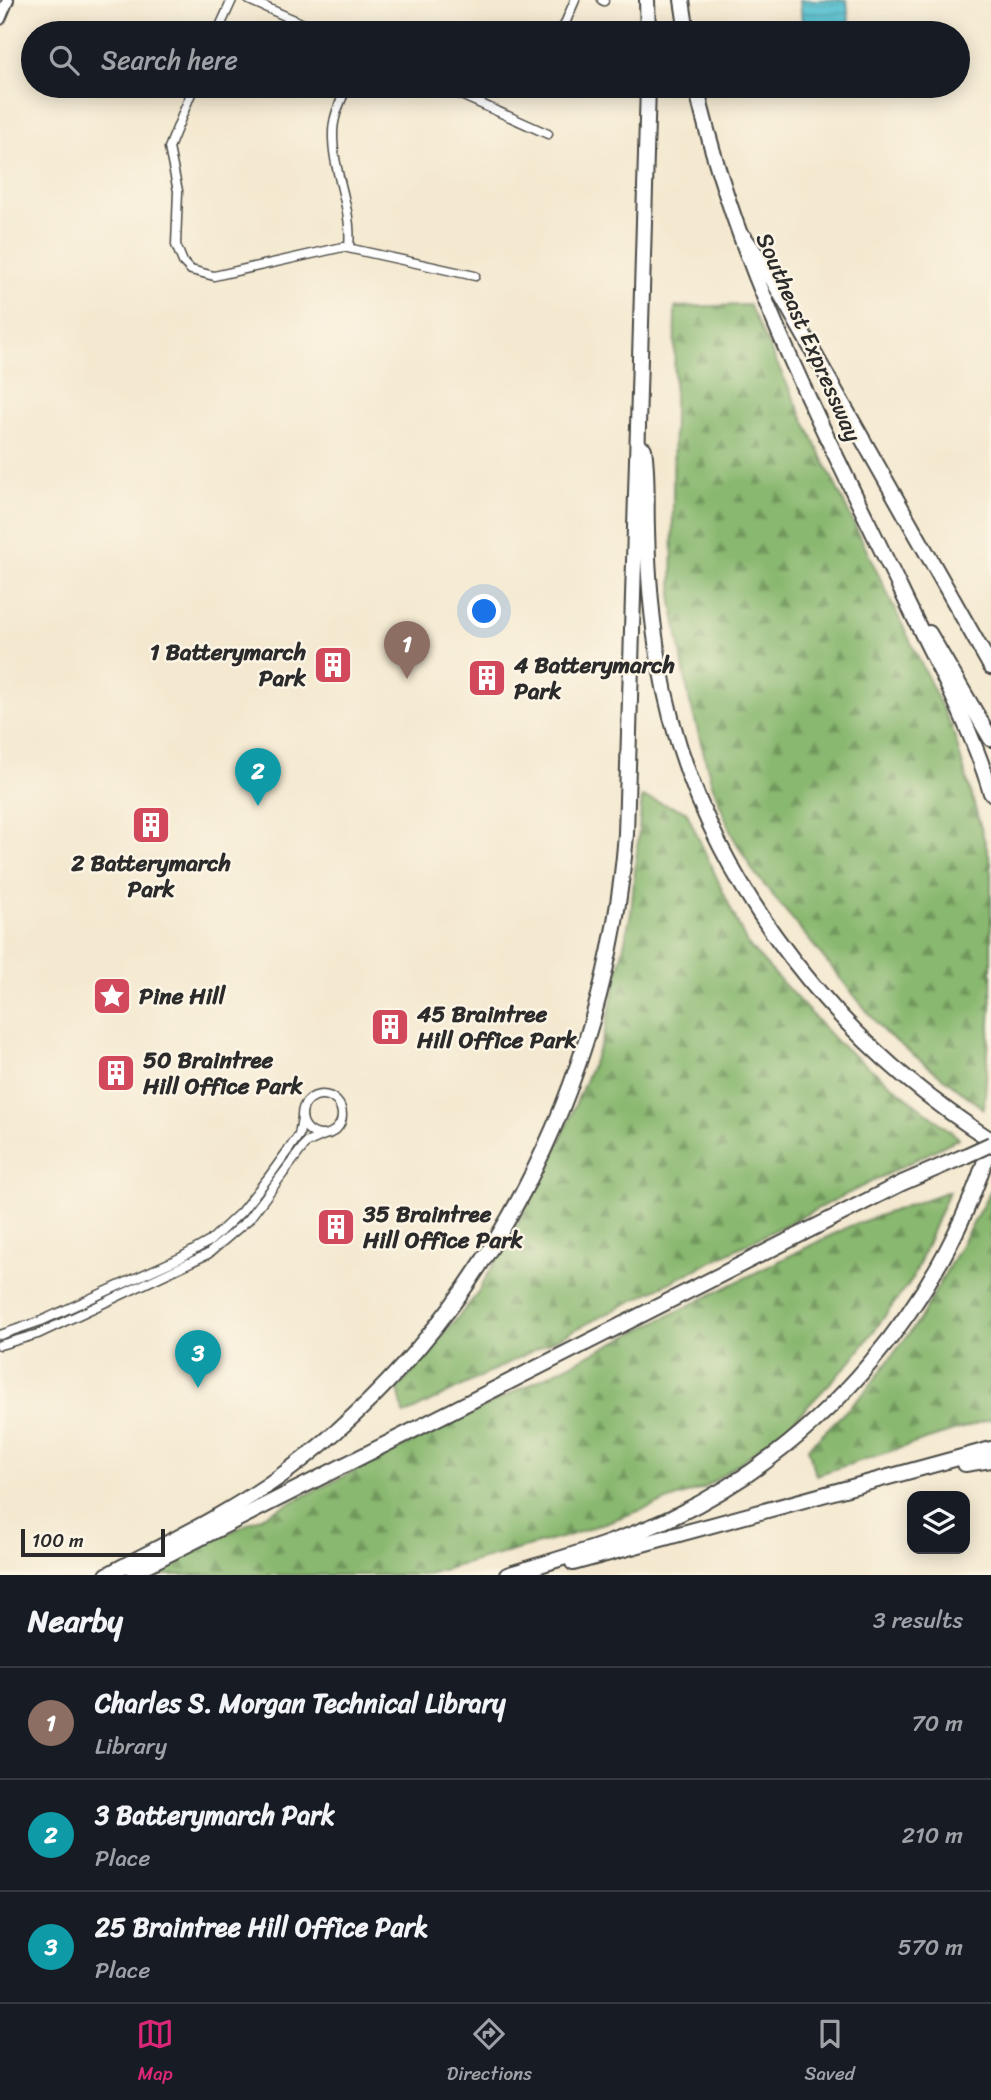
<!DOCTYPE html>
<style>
:root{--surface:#171b24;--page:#242831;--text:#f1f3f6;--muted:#9ea1a6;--line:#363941;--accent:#db2777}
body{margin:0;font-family:Sriracha,sans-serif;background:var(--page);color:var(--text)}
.controls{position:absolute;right:21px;bottom:21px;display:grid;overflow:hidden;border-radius:14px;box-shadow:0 4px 18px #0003}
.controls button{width:63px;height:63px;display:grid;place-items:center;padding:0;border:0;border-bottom:2px solid var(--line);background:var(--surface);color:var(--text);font:35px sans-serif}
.scale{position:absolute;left:21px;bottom:18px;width:144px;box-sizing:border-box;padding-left:7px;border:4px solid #2b2b2b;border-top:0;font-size:19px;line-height:24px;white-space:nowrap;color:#2b2b2b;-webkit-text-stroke:5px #fcf5e5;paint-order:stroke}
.you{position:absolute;left:485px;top:612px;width:24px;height:24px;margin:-18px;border:5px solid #fff;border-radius:50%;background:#1a73e8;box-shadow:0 0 0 10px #1a73e833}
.badge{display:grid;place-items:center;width:46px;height:46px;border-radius:50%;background:var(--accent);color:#fff;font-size:23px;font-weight:700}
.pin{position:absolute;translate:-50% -58px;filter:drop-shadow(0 2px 4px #0008)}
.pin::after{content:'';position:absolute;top:37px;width:24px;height:21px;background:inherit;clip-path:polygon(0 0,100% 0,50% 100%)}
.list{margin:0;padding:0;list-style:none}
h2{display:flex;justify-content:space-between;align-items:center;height:91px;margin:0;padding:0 28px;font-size:30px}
h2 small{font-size:23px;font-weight:400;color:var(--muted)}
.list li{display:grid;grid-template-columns:46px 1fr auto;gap:21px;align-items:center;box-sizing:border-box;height:112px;padding:0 28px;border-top:2px solid var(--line)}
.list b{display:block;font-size:26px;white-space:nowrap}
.list p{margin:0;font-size:23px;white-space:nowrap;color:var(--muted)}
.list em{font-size:23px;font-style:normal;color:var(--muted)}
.icon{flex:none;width:38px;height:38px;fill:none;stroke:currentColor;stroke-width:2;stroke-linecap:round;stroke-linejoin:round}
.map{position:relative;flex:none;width:991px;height:1575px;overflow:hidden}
.search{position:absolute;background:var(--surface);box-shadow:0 4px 18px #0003;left:21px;right:21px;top:21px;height:77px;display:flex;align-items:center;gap:18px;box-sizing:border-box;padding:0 24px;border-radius:38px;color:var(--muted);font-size:26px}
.sheet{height:427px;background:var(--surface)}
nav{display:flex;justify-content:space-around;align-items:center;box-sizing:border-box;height:98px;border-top:2px solid var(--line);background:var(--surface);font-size:19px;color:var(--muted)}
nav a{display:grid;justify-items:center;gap:4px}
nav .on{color:var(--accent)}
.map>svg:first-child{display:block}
.forest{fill:url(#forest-firs);stroke:#5a724e;stroke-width:2}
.water{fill:url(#water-rules);stroke:#42777f;stroke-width:2}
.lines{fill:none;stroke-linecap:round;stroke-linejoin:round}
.minor-casing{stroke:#494844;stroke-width:11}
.secondary-casing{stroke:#494844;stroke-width:14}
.motorway-casing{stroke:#494844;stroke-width:18}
.minor{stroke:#fff;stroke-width:8}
.secondary{stroke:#fff;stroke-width:10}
.motorway{stroke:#fff;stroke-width:14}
.motorway-bridge-casing{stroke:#494844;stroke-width:18;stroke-linecap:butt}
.motorway-bridge{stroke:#fff;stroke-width:14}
.labels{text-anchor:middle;stroke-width:5;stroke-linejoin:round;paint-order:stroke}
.street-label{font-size:23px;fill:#2b2b2b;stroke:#fcf5e5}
.poi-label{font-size:23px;font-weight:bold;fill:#2b2b2b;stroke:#fcf5e5;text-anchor:start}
</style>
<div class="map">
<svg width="991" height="1575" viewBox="0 0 991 1575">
<defs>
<pattern id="forest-firs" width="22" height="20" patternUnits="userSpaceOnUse" patternTransform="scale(1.75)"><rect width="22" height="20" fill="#89b870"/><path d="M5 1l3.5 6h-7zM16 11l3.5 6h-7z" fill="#70965c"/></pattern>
<pattern id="water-rules" width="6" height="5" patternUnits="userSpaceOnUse" patternTransform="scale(1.75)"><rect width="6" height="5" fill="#58c3d3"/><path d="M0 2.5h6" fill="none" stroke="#499fab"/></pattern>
</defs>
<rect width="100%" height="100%" fill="#fcf5e5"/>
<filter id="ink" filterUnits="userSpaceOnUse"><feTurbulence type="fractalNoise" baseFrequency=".0143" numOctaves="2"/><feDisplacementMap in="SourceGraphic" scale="14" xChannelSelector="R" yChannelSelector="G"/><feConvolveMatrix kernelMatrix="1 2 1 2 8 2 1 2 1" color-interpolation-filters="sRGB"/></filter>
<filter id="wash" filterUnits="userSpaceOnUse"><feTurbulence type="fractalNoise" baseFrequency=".00686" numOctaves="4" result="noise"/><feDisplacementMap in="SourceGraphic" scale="28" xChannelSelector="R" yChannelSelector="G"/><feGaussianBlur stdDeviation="1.57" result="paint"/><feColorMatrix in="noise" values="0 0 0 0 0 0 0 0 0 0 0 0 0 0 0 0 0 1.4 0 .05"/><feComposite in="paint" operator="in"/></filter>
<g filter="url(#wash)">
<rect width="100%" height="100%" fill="#f4e9d0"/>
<!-- forest -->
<g class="forest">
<polygon points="749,305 952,728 991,863 991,1007 984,1109 884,1032 753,871 732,835 712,784 689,698 672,603 675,307"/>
<polygon points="642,797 686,811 747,944 837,1042 959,1138 404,1415 398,1389 475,1297 547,1172 603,1039 631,913"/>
<polygon points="991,1190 991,1419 816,1475 808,1448 864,1393 920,1319"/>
<polygon points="949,1191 913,1278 852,1360 785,1430 706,1487 568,1536 424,1575 144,1575 850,1226"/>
</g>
<!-- water -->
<polygon class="water" points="800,0 847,0 850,33 803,33"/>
</g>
<g filter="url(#ink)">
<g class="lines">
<!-- minor casing -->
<g class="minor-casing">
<g id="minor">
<polyline points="249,0 324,33"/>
<polyline points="602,0 604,1"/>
<polyline points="564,26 575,0"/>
<polyline points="217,33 232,0"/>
<polyline points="194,86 169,148 178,191 176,245 183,262 191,270 214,276 343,247 475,276"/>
<path d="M347,86C341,101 333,116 333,133C332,172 353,207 349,247"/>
<polyline points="441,86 548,134"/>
<circle cx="322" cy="1115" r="20"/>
<polyline points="0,1335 41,1321 180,1258 210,1241 241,1212 268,1178 299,1135 302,1118"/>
<polyline points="0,1345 38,1334 208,1254 249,1219 306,1143 324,1135"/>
</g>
</g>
<!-- secondary casing -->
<g class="secondary-casing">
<polyline id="secondary" points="0,19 8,0"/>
</g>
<!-- motorway casing -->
<g class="motorway-casing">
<g id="motorway">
<polyline points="647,0 648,33"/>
<polyline points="682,0 687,33"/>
<path d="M696,86C737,267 821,424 901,590C932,656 970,722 991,793"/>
<polyline points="744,237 766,268 991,667"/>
<path d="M644,449C648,475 646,502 647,529C648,573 651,617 659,661C692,860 823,1033 991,1140"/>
<polyline points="929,633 991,739"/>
<polyline points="965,1464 991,1460"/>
<polyline points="573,1563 991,1449"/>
<polyline points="133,1569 151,1563 902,1183 965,1156"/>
<path d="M107,1575C166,1543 227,1515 282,1475C485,1327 607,1082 626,834L648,86"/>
<path d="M507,1575C562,1558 620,1542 673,1517C824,1445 943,1302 991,1142"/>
</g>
</g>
<!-- minor -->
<use href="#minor" class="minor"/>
<!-- secondary -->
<use href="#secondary" class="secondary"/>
<!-- motorway -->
<use href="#motorway" class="motorway"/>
<!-- motorway-bridge casing -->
<g class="motorway-bridge-casing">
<polyline id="motorway-bridge" points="965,1156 991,1144"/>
</g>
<!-- motorway-bridge -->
<use href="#motorway-bridge" class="motorway-bridge"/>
</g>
</g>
<!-- icons -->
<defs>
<g id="building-square" transform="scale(2.0125)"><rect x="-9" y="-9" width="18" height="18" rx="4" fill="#d1495b" stroke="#fcf5e5"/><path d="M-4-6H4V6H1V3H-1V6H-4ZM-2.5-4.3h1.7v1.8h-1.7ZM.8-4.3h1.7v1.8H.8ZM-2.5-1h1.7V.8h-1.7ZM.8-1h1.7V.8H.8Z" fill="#fff"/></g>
<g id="sight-square" transform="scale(2.0125)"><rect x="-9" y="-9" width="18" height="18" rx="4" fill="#d1495b" stroke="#fcf5e5"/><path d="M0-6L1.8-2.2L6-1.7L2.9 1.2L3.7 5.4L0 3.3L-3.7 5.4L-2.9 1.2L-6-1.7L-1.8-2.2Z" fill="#fff"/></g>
</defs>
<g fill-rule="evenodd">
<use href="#building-square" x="333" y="665"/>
<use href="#building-square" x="487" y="678"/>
<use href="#building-square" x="151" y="825"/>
<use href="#sight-square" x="112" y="996"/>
<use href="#building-square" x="390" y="1027"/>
<use href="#building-square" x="116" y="1073"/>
<use href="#building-square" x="336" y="1227"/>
</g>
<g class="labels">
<!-- street labels -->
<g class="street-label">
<text transform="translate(809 337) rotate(66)" y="8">Southeast Expressway</text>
</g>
<!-- poi labels -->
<g class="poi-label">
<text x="306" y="660" text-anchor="end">1 Batterymarch<tspan x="306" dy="26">Park</tspan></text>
<text x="514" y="673">4 Batterymarch<tspan x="514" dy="26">Park</tspan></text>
<text x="151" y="871" text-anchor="middle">2 Batterymarch<tspan x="151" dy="26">Park</tspan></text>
<text x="139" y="1004">Pine Hill</text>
<text x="417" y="1022">45 Braintree<tspan x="417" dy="26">Hill Office Park</tspan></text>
<text x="143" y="1068">50 Braintree<tspan x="143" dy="26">Hill Office Park</tspan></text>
<text x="363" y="1222">35 Braintree<tspan x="363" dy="26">Hill Office Park</tspan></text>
</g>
</g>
</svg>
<div class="controls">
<button><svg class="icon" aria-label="layers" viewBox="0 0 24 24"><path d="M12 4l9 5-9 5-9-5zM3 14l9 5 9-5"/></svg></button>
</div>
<div class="scale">100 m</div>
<div class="you"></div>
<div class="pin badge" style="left:407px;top:679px;background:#8d6e63">1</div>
<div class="pin badge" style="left:258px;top:806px;background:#0f9aa8">2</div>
<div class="pin badge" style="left:198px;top:1388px;background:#0f9aa8">3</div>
<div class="search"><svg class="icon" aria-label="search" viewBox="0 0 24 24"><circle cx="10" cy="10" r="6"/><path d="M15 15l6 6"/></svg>Search here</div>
</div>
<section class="sheet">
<h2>Nearby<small>3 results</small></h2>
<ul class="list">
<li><span class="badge" style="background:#8d6e63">1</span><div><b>Charles S. Morgan Technical Library</b><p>Library</p></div><em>70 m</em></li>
<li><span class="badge" style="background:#0f9aa8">2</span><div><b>3 Batterymarch Park</b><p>Place</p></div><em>210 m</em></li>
<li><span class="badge" style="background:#0f9aa8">3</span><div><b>25 Braintree Hill Office Park</b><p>Place</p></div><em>570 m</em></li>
</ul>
</section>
<nav>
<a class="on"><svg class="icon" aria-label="map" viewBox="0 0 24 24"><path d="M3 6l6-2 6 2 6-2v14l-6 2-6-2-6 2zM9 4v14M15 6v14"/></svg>Map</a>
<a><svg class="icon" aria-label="directions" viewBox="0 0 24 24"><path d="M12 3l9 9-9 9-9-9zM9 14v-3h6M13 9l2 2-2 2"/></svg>Directions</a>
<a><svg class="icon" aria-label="saved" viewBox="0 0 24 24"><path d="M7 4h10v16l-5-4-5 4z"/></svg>Saved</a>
</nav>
